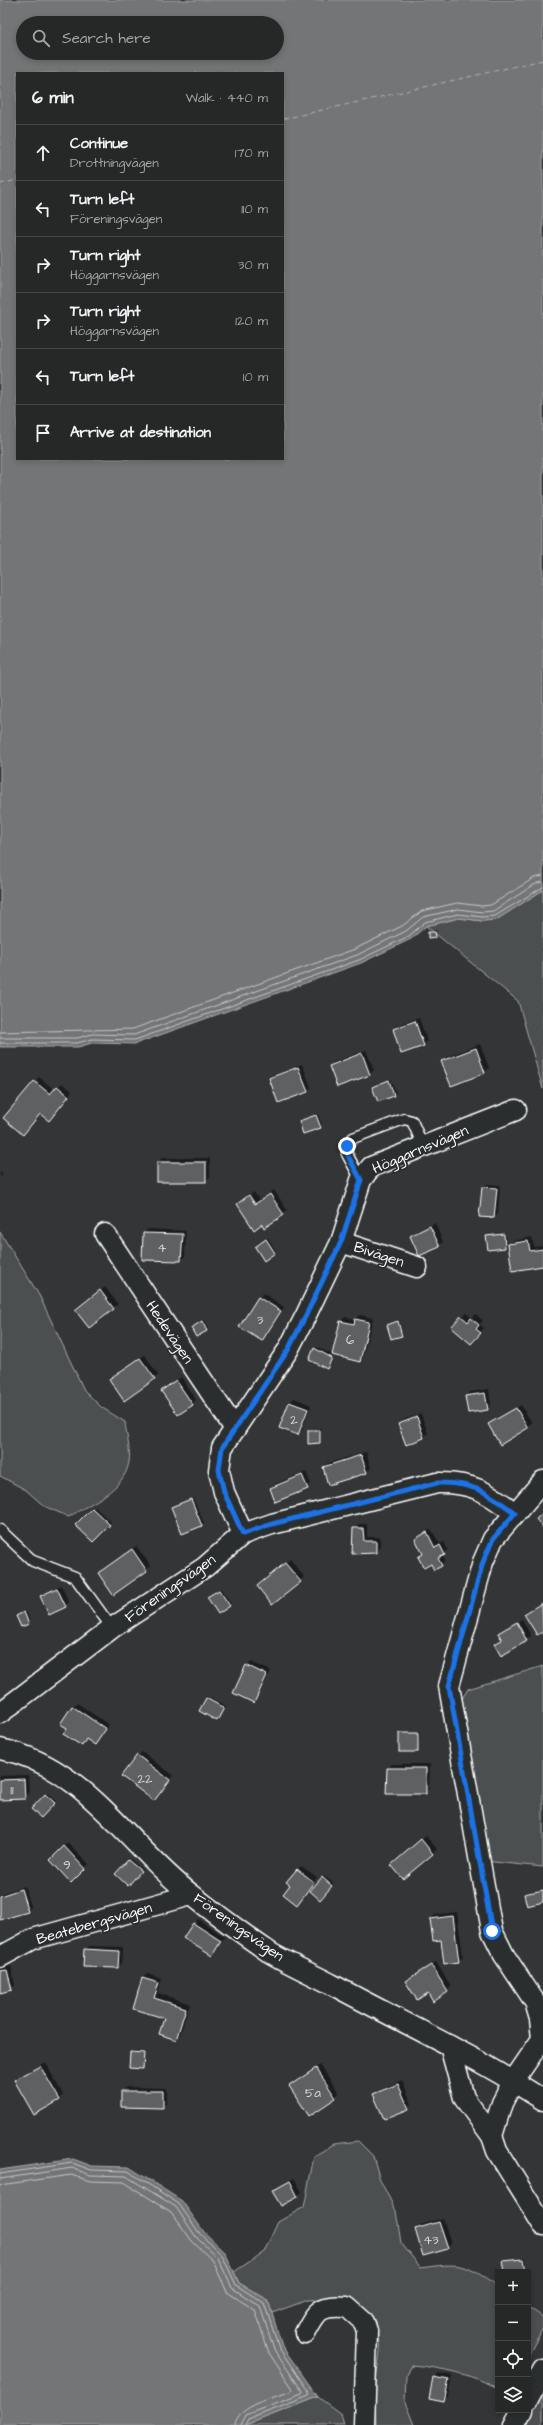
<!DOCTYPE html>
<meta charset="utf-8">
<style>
:root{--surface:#262828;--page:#323434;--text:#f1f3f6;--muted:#a4a6a8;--line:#424445}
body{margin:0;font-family:"Architects Daughter",sans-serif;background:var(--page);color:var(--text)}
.controls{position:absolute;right:12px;bottom:12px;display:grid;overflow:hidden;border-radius:0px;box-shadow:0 2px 6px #0003}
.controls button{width:36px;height:36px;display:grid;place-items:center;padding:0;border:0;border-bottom:1px solid var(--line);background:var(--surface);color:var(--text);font:20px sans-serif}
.stop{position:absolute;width:12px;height:12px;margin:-9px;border:3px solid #1a73e8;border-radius:50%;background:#fff}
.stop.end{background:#1a73e8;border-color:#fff;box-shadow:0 1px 4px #0008}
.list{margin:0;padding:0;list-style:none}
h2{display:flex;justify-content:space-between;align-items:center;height:52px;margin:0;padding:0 16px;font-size:17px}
h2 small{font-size:13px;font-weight:400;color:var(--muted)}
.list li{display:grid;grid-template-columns:26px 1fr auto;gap:12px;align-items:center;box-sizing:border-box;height:56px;padding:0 16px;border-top:1px solid var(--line)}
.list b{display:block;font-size:15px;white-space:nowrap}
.list p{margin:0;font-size:13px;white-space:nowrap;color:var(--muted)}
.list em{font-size:13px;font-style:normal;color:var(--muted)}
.icon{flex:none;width:22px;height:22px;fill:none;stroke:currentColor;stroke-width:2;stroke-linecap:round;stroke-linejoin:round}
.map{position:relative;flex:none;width:543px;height:2425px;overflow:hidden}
.search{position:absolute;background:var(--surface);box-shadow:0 2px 6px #0003;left:16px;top:16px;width:268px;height:44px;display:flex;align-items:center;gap:10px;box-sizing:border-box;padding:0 14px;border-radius:22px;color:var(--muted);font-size:15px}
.panel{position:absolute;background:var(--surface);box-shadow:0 2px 6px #0003;left:16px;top:72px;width:268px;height:388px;border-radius:0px}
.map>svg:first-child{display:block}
.green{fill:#4c4f50;stroke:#a6a7a8}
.water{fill:#737576;stroke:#abacad;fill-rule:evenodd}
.shadow{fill:#0007}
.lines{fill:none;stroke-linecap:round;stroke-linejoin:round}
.shore{stroke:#c7c8c8;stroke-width:1}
.ferry{stroke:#b2b3b4;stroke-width:1;stroke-dasharray:5 4;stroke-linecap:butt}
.building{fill:#5f6162;stroke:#fff}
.lane-casing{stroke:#fff;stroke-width:13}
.street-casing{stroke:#fff;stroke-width:23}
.lane{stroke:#2a2d2e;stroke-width:10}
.street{stroke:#2a2d2e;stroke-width:20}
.route{stroke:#1a73e8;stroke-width:5}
.labels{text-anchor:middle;stroke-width:3.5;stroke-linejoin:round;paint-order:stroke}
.number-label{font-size:13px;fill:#d7d8d8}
.street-label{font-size:15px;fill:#fff;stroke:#2a2d2e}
</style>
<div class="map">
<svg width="543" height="2425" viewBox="0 0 543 2425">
<rect width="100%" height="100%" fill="#333536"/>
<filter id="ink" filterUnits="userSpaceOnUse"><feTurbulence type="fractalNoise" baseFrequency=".025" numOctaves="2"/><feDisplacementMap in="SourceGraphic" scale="8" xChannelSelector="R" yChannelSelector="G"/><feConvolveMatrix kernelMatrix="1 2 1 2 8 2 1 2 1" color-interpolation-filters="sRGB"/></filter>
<g filter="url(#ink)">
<!-- green -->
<g class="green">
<polygon points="543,890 543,1089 518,1001 426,926 459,918 482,921 496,920"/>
<path d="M0,1232L39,1295L84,1390L101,1407L125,1422C126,1434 131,1450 129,1462C124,1491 91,1502 69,1517L44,1506L26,1490L0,1476Z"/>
<polygon points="543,1666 543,1867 474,1860 452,1715 468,1689"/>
<path d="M358,2141L373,2156L380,2180L396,2211L401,2243L421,2268C460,2262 465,2264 498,2286V2388C470,2374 443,2368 412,2365L406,2377L405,2402L414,2425H376L375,2390L380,2351L376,2321L350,2297L308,2300L272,2313L268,2300L239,2283L234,2272L264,2252L278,2222L304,2207L314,2156L334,2144Z"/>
<polygon points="528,2307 543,2317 543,2328 528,2356"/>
<polygon points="543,2385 543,2425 517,2425"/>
<polygon points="318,2397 341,2414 344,2425 246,2425"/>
</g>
<!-- water -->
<g class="water">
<path d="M0,0H543V890L496,920L482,921L459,918L426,926L411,939L361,963L135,1044L92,1043L78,1047H0ZM23,23H277V53H23ZM17,73H283V459H17Z"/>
<polygon points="73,2159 92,2166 129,2167 182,2201 204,2232 225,2252 239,2283 268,2300 282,2346 318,2397 246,2425 0,2425 0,2170"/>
</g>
<!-- shadow -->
<g class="shadow">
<polygon points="437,930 435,937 429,933 431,931"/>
<polygon points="419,1018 427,1041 423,1045 394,1029 398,1025"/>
<polygon points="480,1044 489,1068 485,1072 451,1085 442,1061 446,1057"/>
<polygon points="366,1050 374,1070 370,1074 330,1066 334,1062"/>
<polygon points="302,1064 311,1087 307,1091 270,1079 274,1075"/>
<polygon points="39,1077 55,1090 62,1083 72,1091 53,1115 41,1113 5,1118"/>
<polygon points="391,1079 396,1093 378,1101 373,1087"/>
<polygon points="318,1114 322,1125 320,1127 300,1122"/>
<polygon points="162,1158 210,1158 210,1177 205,1181 158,1162"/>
<polygon points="0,1171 3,1174 0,1177"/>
<polygon points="487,1184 500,1185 498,1213 494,1217 483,1188"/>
<polygon points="274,1190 287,1210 265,1227 238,1204 254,1192 259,1200"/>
<polygon points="435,1223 443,1242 439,1246 411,1236"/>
<polygon points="148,1229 186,1231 185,1256 181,1260 144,1233"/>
<polygon points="505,1233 507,1245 489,1249 487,1237"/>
<polygon points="532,1237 534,1247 543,1246 543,1265 509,1245 513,1241"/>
<polygon points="268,1238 276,1251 275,1252 258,1245"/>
<polygon points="105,1287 118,1304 89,1327 80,1306"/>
<polygon points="263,1293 284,1307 262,1340 241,1327"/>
<polygon points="466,1313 472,1318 476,1314 483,1321 479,1324 484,1328 475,1338 453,1327"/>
<polygon points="360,1315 373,1318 363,1357 359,1361 334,1355 328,1366 315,1349 317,1347 333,1355 341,1321 345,1317 356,1319"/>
<polygon points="204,1320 209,1328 196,1336 192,1328"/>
<polygon points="399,1320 403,1334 402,1335 388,1325"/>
<polygon points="145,1355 158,1375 154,1379 114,1375"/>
<polygon points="181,1377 196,1400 192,1404 163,1391"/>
<polygon points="489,1389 491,1405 487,1409 466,1396 470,1392"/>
<polygon points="294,1398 311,1405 302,1430 298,1434 290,1403"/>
<polygon points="521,1405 532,1423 501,1443 490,1425"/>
<polygon points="421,1414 428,1433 424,1437 406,1443 399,1424 403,1420"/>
<polygon points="321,1428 321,1441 320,1442 309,1430"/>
<polygon points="366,1452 371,1468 366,1472 324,1467 328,1463"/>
<polygon points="306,1472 311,1484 307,1488 271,1488 275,1484"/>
<polygon points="193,1498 204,1523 182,1533 172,1508"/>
<polygon points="95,1507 111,1522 93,1541 77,1525"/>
<polygon points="359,1524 367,1524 367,1537 380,1537 380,1548 376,1552 353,1553 354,1528"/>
<polygon points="431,1529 440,1544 444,1542 448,1550 442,1555 445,1561 441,1565 419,1557 423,1553 416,1539"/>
<polygon points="136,1546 151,1566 114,1593 99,1573"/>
<polygon points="290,1559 304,1577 272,1604 262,1582"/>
<polygon points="61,1585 69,1602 65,1606 41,1597"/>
<polygon points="221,1589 231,1604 229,1606 210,1596"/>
<polygon points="543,1603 543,1630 537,1634 527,1612"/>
<polygon points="26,1611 30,1621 28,1623 17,1616"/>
<polygon points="522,1619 531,1636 501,1654 495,1644 502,1639 499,1634"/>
<polygon points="251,1662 271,1671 254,1702 247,1666"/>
<polygon points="209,1697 226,1706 218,1718 200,1710"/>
<polygon points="77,1703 109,1725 95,1744 87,1739 81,1744 68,1728 72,1707"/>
<polygon points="402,1732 420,1732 418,1751 400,1734"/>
<polygon points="142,1752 173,1775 158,1795 138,1756"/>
<polygon points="392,1764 430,1764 429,1789 425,1793 388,1768"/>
<polygon points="28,1775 29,1794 25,1798 0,1799 0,1776"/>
<polygon points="47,1793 56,1801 41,1817 33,1809"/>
<polygon points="426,1836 437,1849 403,1878 396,1861"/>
<polygon points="68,1843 89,1864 71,1881 51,1860"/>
<polygon points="130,1859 142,1869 128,1885 116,1874"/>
<polygon points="301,1866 317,1877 301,1899 292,1885 297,1870"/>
<polygon points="324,1876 333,1883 322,1897 322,1878"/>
<polygon points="25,1886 31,1907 27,1911 0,1919 0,1894"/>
<polygon points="543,1889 543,1901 525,1895 527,1893"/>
<polygon points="457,1912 463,1957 459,1961 442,1939 431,1919 435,1915"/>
<polygon points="198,1919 225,1937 211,1955 185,1938"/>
<polygon points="89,1946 123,1947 122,1963 118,1967 85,1950"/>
<polygon points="436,1962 451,1987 447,1991 428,1992 407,1981"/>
<polygon points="11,1966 15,1985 11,1989 0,1992 0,1969"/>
<polygon points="147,1974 162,1979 158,1993 190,2004 180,2034 176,2039 165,2018 134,2008 143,1978"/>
<polygon points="133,2051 145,2052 142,2068 131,2053"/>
<polygon points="45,2062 63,2095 59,2099 16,2080"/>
<polygon points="320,2065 339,2093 335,2097 290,2086"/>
<polygon points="402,2080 412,2104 408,2108 374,2095 378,2091"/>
<polygon points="126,2087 167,2088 167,2102 163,2107 122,2091"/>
<polygon points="294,2178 302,2192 281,2205 274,2191"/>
<polygon points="443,2218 451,2244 447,2248 416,2229 420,2225"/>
<polygon points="525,2258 525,2272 506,2272 504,2262 506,2260"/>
<polygon points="438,2373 452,2376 448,2397 444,2401 434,2378"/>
</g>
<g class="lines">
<!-- shore -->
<g class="shore">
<polyline points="0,1032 133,1029 355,949 402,926 422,911 457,903 482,906 491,905 534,878 543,876"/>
<polyline points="0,1038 77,1038 92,1034 134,1035 357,955 406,931 423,917 458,909 482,912 493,911 537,883 543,882"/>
<polyline points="0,1043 77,1043 92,1039 135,1040 359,960 409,936 425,922 458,914 482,917 495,916 543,887"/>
<polyline points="0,2174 72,2163 91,2170 128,2171 179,2204 200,2234 222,2255 236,2285 264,2303 279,2348 310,2394 309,2396 249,2419 246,2425"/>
<polyline points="0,2179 72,2168 90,2175 126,2176 176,2207 196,2237 218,2258 232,2288 260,2306 274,2350 303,2392 302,2394 246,2415 241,2425"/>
<path d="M0,2185L71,2175L90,2181L124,2182L171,2212L192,2241L213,2261L227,2292L255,2310L269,2353L293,2389L292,2391C276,2397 236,2406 235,2425"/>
</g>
<!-- ferry -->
<g class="ferry">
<polyline points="283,119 543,60"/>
<polyline points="0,184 17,180"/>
</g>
</g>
<!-- building -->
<g class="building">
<polygon points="428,932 435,932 436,937 428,938"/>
<polygon points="415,1021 424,1046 401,1054 393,1029"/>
<polygon points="476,1048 485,1073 451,1086 441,1061"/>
<polygon points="362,1053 370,1075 337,1087 329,1066"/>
<polygon points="298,1067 308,1092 278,1103 269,1078"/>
<polygon points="389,1080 394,1096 378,1102 372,1087"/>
<polygon points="34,1081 50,1094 57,1086 69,1096 49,1121 40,1114 23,1135 3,1118"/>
<polygon points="316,1115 321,1128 303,1134 299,1121"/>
<rect x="157" y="1162" width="49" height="20"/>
<polygon points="482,1187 497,1188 494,1218 479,1217"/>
<polygon points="270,1194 284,1215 264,1228 262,1224 254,1230 237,1204 249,1195 255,1204"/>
<polygon points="430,1226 440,1247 419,1256 410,1236"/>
<polygon points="143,1233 183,1234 181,1261 142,1260"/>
<polygon points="504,1234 505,1248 488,1250 486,1236"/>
<polygon points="266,1239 275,1253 264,1261 255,1247"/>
<polygon points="528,1241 530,1251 543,1249 543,1266 512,1271 508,1244"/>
<polygon points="100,1290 114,1309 89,1328 75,1310"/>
<polygon points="258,1297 281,1311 262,1341 239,1327"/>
<polygon points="461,1316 468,1322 471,1318 479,1325 476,1329 481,1333 471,1344 451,1327"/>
<polygon points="355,1319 369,1322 360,1362 332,1355 340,1321 354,1324"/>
<polygon points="202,1321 207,1331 196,1337 191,1328"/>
<polygon points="398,1321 402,1336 391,1339 387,1325"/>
<polygon points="314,1348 332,1358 327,1369 309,1360"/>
<polygon points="140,1358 155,1379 124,1401 109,1379"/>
<polygon points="176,1380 193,1405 178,1415 161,1391"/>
<polygon points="485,1393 488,1410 468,1413 465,1396"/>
<polygon points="289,1402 308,1409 298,1435 279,1428"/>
<polygon points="516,1408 528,1428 500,1445 488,1424"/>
<polygon points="417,1417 424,1438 406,1445 398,1424"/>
<polygon points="308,1430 320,1430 320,1443 308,1444"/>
<polygon points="361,1455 367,1473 328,1485 323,1467"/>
<polygon points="302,1475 308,1489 275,1502 270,1488"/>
<polygon points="191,1499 202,1526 182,1534 171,1507"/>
<polygon points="92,1508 110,1525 93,1542 75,1525"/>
<polygon points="543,1513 543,1528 536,1519"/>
<polygon points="353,1528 363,1528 364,1541 376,1541 376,1553 352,1554"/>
<polygon points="427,1532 435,1548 440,1545 445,1555 438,1558 442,1566 434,1570 431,1564 424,1568 418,1557 423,1554 415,1539"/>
<polygon points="132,1549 147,1571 113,1595 98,1573"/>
<polygon points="285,1563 301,1582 272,1605 257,1586"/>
<polygon points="57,1588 66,1607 49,1615 40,1596"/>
<polygon points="219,1590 230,1606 218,1614 207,1597"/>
<polygon points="542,1603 543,1632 537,1635 524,1614"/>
<polygon points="24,1612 29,1624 21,1627 16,1616"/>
<polygon points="517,1622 527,1641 501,1656 494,1644 502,1640 498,1633"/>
<polygon points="246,1665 267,1675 254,1703 233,1693"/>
<polygon points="206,1698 224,1708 217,1721 199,1711"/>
<polygon points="72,1706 106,1729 95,1745 86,1739 82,1746 63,1734 67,1728 60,1724"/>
<rect x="399" y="1733" width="19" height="19"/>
<polygon points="137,1755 170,1780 154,1801 121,1776"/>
<polygon points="387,1768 426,1768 426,1794 386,1794"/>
<polygon points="24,1779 25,1799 0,1800 0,1780"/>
<polygon points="45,1794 55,1803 41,1818 31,1809"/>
<polygon points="421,1839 433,1854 403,1879 391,1865"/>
<polygon points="64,1846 85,1869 71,1883 50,1860"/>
<polygon points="128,1860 141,1871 128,1886 115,1874"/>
<polygon points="297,1869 314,1882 297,1905 283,1894 290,1885 286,1882"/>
<polygon points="322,1877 332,1886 320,1900 310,1891"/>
<polygon points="21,1889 28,1912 0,1920 0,1896"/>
<polygon points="543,1890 543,1902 527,1906 524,1894"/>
<polygon points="453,1916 459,1962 444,1964 441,1940 433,1941 430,1919"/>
<polygon points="193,1923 221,1941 212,1956 183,1938"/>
<polygon points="84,1949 119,1951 118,1968 83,1967"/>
<polygon points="431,1965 448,1992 433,2002 428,1993 417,2000 405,1981"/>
<polygon points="7,1970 12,1990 0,1993 0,1971"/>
<polygon points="142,1978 159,1983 154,1998 186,2008 176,2040 159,2034 164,2018 133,2009"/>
<polygon points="130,2052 144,2053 143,2069 129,2068"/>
<polygon points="40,2066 60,2100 34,2115 14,2080"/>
<polygon points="316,2068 336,2098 309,2116 289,2086"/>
<polygon points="398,2084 409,2109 384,2119 373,2094"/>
<polygon points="121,2091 163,2091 163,2108 121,2107"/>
<polygon points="290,2181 298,2197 281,2206 272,2191"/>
<polygon points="439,2222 448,2249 423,2256 415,2229"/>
<polygon points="523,2259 525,2272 505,2272 503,2261"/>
<polygon points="433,2377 449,2380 444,2402 429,2399"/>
</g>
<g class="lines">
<!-- lane casing -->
<g class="lane-casing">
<g id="lane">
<polyline points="361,1180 347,1154 347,1146 353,1138 404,1119 412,1121 423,1146"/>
<polyline points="0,1530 33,1561 75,1577 112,1628"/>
</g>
</g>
<!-- street casing -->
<g class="street-casing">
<g id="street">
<polyline points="105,1234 235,1429"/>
<polyline points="341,1242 417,1267"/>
<polyline points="543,1481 493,1539 483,1562 449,1686 492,1931 504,1955 535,2002 540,2019 542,2039 514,2080 502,2103 492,2136 497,2151 543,2225"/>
<polyline points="243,1534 224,1492 219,1470 222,1448 288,1350 306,1315 341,1242 361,1180 371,1167 516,1110"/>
<path d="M0,1713L112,1628L205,1567L243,1534L272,1524L437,1483C473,1482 487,1492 515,1513"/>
<path d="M0,1749C85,1765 128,1846 192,1895C217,1915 243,1934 269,1952C289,1964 312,1974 333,1985C403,2023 476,2056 543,2100"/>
<polyline points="0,1957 33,1939 191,1895"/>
<polyline points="450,2046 464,2098 492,2136"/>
<path d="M305,2333C317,2310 320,2305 347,2307L364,2322L367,2331L364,2425"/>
<polyline points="528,2399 543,2370"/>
<polyline points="514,2425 522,2410"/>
</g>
</g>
<!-- lane -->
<use href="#lane" class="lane"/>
<!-- street -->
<use href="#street" class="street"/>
</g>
</g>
<g class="lines" filter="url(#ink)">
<!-- route -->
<path class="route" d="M347,1146V1154L361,1180L341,1242L306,1315L288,1350L222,1448L219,1470L224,1492L243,1534L272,1524L437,1483C473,1482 487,1492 515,1513L493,1539L483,1562L449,1686L492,1931"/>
</g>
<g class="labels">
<!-- number labels -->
<g class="number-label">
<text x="162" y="1252">4</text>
<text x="260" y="1324">3</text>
<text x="350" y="1344">6</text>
<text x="294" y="1424">2</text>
<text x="145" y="1783">22</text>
<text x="12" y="1794">11</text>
<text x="67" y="1869">9</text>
<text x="313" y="2097">5a</text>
<text x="431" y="2244">43</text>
</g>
<!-- street labels -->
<g class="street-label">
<text transform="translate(420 1149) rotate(-23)" y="5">Höggarnsvägen</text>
<text transform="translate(379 1254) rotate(18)" y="5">Bivägen</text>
<text transform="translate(170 1332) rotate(56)" y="5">Hedevägen</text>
<text transform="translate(170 1588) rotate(-35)" y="5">Föreningsvägen</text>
<text transform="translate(94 1923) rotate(-16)" y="5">Beatebergsvägen</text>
<text transform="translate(239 1927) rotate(35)" y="5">Föreningsvägen</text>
</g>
</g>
</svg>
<div class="controls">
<button>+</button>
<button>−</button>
<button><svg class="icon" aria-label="locate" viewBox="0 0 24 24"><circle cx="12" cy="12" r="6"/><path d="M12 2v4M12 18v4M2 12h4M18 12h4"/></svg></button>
<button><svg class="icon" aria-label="layers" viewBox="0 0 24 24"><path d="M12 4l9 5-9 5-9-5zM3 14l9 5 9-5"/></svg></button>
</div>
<div class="stop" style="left:492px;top:1931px"></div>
<div class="stop end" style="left:347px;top:1146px"></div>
<div class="search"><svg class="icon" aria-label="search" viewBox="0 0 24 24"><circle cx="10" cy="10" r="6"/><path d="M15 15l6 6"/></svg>Search here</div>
<section class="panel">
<h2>6 min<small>Walk · 440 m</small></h2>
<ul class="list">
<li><svg class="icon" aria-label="ahead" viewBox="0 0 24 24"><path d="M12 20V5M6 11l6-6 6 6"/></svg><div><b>Continue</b><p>Drottningvägen</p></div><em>170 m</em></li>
<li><svg class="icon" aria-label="left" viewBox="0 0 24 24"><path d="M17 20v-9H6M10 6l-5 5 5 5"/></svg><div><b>Turn left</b><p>Föreningsvägen</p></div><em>110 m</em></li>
<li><svg class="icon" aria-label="right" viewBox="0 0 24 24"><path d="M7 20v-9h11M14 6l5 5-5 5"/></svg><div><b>Turn right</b><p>Höggarnsvägen</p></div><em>30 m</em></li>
<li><svg class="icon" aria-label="right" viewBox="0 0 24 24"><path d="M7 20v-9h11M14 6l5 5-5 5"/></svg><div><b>Turn right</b><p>Höggarnsvägen</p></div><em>120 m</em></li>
<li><svg class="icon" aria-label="left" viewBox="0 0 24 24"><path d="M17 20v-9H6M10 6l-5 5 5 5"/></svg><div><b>Turn left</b></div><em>10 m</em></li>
<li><svg class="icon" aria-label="arrive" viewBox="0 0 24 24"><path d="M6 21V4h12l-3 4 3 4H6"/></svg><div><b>Arrive at destination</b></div></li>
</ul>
</section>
</div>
